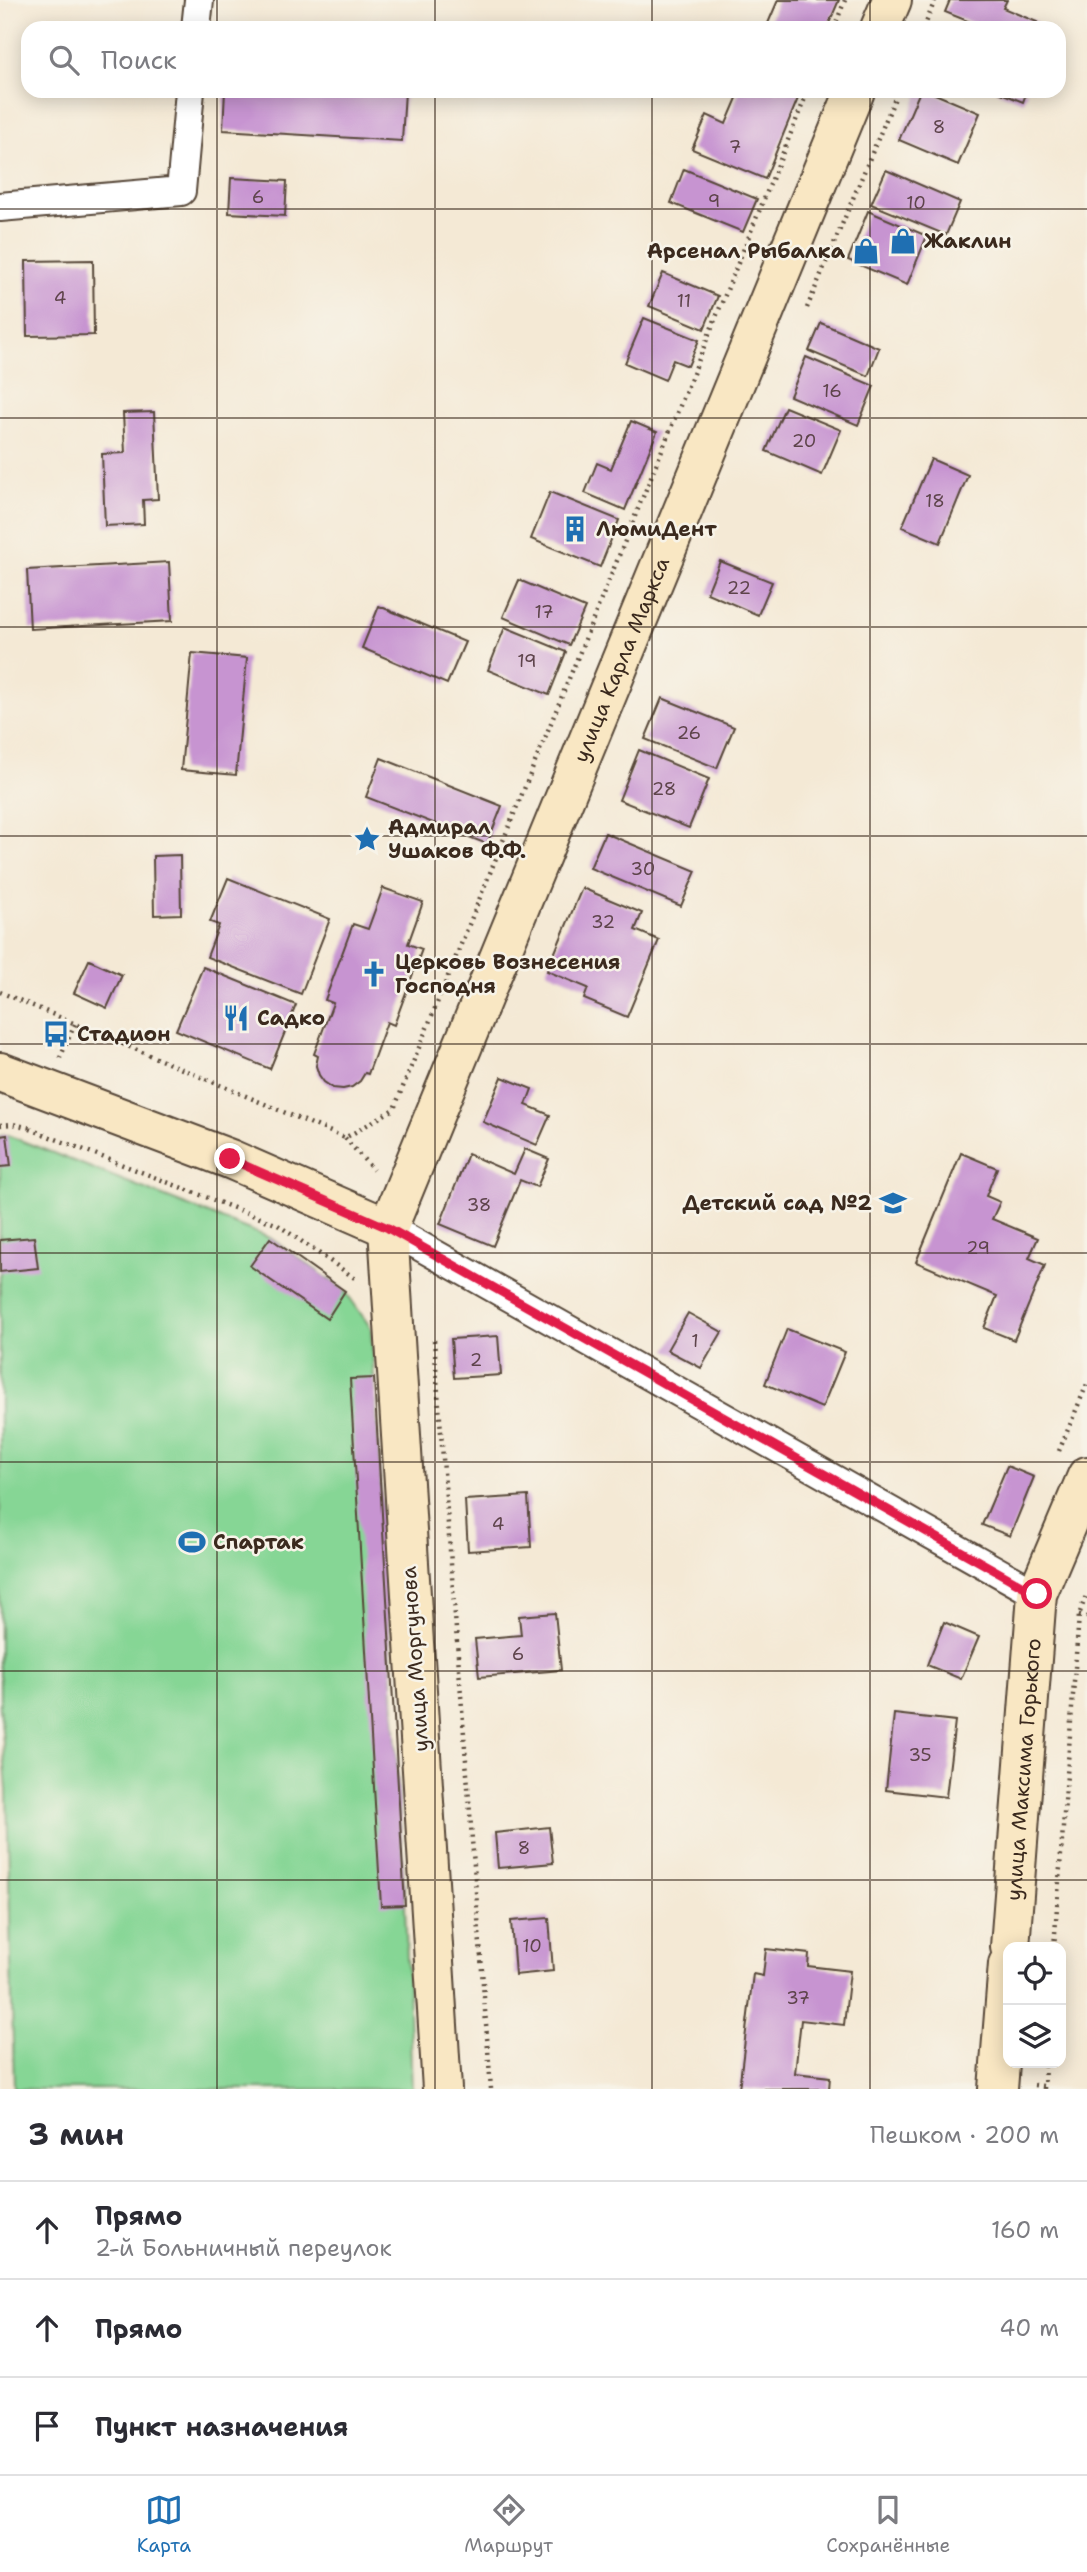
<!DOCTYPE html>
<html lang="ru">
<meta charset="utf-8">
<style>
:root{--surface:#fff;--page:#f2f2f3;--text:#2b2b33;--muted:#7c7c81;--line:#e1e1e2;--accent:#1f6fb2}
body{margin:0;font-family:"Shantell Sans",sans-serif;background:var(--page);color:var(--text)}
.controls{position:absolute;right:21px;bottom:21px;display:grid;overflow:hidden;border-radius:14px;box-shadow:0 4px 18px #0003}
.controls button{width:63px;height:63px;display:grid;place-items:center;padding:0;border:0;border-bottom:2px solid var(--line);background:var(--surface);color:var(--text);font:35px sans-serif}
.stop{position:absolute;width:21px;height:21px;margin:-16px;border:5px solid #e11d48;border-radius:50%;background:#fff}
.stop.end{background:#e11d48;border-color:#fff;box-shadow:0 2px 7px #0008}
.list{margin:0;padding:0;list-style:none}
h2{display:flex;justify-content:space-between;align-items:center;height:91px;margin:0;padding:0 28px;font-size:30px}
h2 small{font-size:23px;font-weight:400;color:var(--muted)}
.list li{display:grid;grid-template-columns:46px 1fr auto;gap:21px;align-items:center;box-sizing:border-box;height:98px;padding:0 28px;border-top:2px solid var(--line)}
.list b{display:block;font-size:26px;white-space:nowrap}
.list p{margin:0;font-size:23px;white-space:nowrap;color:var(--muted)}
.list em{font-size:23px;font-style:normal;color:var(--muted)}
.icon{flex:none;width:38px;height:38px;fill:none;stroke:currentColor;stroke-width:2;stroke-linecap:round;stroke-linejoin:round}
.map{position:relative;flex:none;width:1087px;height:2089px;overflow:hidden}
.search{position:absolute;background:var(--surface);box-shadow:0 4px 18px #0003;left:21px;right:21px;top:21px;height:77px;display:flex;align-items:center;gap:18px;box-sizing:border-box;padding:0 24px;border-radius:21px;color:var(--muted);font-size:26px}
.sheet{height:385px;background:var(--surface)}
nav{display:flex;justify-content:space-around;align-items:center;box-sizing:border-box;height:98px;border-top:2px solid var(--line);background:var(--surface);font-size:19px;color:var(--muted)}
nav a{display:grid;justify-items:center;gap:4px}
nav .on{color:var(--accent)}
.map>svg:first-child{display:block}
.green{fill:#86d695;stroke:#60805a;stroke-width:2}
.building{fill:#c794d1}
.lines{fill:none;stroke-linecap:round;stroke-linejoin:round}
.street-casing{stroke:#574739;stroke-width:32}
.secondary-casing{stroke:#574739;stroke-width:42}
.path{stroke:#574739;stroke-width:4.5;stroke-dasharray:2 5;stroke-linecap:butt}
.street{stroke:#fff;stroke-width:28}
.secondary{stroke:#f9e7c3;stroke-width:38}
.route{stroke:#e11d48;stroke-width:9}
.grid{fill:none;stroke:#3b2a1e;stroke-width:2;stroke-opacity:0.55}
.labels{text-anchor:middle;stroke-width:5;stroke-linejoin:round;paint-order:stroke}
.number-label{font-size:18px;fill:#5e444b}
.poi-label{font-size:21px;font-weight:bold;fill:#3b2a1e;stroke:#f7f3e8;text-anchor:start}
.street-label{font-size:21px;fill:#3b2a1e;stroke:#f7f3e8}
</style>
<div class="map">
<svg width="1087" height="2089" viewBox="0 0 1087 2089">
<rect width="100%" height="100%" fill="#f7f3e8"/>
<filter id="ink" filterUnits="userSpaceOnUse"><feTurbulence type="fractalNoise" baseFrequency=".0143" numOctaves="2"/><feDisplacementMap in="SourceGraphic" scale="14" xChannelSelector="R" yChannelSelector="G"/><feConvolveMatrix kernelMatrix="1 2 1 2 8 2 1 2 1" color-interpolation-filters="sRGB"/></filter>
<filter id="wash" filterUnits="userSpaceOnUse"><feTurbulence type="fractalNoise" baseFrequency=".00686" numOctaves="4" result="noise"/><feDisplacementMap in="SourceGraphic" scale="28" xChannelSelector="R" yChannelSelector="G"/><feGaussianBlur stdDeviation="1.57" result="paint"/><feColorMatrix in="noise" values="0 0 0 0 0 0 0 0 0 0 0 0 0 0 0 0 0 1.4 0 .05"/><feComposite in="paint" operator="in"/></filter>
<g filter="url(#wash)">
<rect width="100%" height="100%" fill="#f4e9d5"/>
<!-- green -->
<polygon class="green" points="7,1135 270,1238 345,1291 371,1328 405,1905 412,2089 14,2089 7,1790 0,1706 0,1136"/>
<g id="blocks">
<!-- building -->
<g class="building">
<polygon points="778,0 839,0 827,28 766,28"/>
<polygon points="950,0 1007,0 1003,8 1037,22 1034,28 985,28 945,12"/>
<polygon points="225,91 405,91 402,141 223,130"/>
<polygon points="740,91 801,91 765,179 692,149 707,115 726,124"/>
<polygon points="920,91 928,91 980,113 958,165 899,140"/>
<polygon points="996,91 1027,91 1023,102"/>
<polygon points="684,169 757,199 743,232 671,203"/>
<polygon points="886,170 960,202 946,235 871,204"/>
<polygon points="231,178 287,181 285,216 229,213"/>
<polygon points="868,211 927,236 907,285 848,260"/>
<polygon points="93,260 94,335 27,336 26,261"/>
<polygon points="663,273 718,296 704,329 649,306"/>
<polygon points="644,318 699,340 688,366 673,360 665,380 625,363"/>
<polygon points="821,323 879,348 868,376 809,351"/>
<polygon points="806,357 874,386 858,425 790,396"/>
<polygon points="785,407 841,430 822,475 766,451"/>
<polygon points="154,412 158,499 143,500 144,524 105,526 102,454 125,453 123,413"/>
<polygon points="631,421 657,432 625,510 585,493 597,463 611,469"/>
<polygon points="931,459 968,475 940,543 902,527"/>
<polygon points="550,492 619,520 600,567 531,539"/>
<polygon points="720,561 772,582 758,615 707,593"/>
<polygon points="169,562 172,621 30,629 27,570"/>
<polygon points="519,580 585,608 569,645 503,617"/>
<polygon points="379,606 465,642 447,684 362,648"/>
<polygon points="505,627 566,652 549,695 488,670"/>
<polygon points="192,653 247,658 236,775 181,770"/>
<polygon points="662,698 734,727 717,768 645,739"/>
<polygon points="639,750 709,779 689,828 619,800"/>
<polygon points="381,758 502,806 487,844 366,797"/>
<polygon points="605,833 696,871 681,906 590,868"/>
<polygon points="180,855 181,914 154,915 153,856"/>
<polygon points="228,878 330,919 301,994 207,957 219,925 210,922"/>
<polygon points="383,888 423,902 408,944 422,949 394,1025 387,1022 368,1074 365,1073 360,1081 352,1087 343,1089 333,1088 324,1082 319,1075 316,1066 318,1056 314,1054 333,1003 325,1000 353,924 368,929"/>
<polygon points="582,888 642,913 635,930 659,940 627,1017 584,999 588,988 547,971"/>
<polygon points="89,960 122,975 107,1008 74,993"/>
<polygon points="203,967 296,1005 270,1069 176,1030"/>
<polygon points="502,1077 532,1089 526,1105 550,1115 537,1145 483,1122"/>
<polygon points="7,1135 11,1166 0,1167 0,1136"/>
<polygon points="525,1149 549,1159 537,1187 520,1180 493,1246 440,1224 468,1154 514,1174"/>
<polygon points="961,1153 997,1168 986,1196 1000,1202 992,1219 1038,1238 1029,1258 1045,1265 1014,1340 984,1328 997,1296 916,1262"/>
<polygon points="34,1237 38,1268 0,1272 0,1240"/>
<polygon points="270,1238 345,1291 327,1319 250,1266"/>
<polygon points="688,1313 722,1332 701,1368 667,1350"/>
<polygon points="787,1329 845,1352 822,1408 765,1384"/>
<polygon points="498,1336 501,1375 454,1378 451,1339"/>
<polygon points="374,1378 405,1905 381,1906 350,1379"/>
<polygon points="1007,1466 1034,1477 1010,1536 982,1525"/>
<polygon points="528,1496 531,1547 468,1551 465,1500"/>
<polygon points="555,1613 561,1670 479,1677 475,1639 521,1635 519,1616"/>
<polygon points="944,1622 979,1637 961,1679 927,1665"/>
<polygon points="894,1714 955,1721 946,1797 886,1790"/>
<polygon points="549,1827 553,1863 498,1868 495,1833"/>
<polygon points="549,1918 553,1971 515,1975 511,1921"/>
<polygon points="766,1949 809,1954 808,1966 850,1971 844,2025 801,2020 795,2073 830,2077 829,2089 739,2089 753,1974 763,1976"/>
</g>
</g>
</g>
<g filter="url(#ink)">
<use href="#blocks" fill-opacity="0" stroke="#574739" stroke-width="2"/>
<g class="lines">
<!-- street casing -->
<g class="street-casing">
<g id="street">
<polyline points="196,28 199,0"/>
<polyline points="0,207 181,191 190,91"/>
<polyline points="388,1228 1037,1594"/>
</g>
</g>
<!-- secondary casing -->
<g class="secondary-casing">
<g id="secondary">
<polyline points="880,28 892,0"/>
<polyline points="0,1072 230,1159 388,1228"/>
<path id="s1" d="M1010,1947L1037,1594L1087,1476"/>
<path id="s2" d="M442,2089L388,1228L855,91"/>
<polyline points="998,2089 1008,1964"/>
</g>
</g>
<!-- path -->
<g class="path">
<polyline points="834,28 845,0"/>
<polyline points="924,28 935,0"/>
<polyline points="807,308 898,91"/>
<polyline points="0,992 345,1138 394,1109 808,91"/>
<polyline points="60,1058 75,1024"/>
<polyline points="0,1125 13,1124 31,1128"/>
<polyline points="30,1129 278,1225 356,1279"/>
<polyline points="345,1138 373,1170"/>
<polyline points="434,1340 491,2089"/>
<polyline points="1059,1451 1087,1384"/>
<polyline points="1079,1615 1087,1617"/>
<polyline points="1054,1947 1079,1615 1087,1593"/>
<polyline points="1034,2085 1044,2086"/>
<polyline points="1044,2089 1045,2063"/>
</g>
<!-- street -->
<use href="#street" class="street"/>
<!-- secondary -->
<use href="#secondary" class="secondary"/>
</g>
</g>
<g class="lines" filter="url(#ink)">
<!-- route -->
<polyline class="route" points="230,1159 388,1228 1037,1594"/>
</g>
<!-- grid -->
<path class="grid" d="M217,0V28M435,0V28M652,0V28M870,0V28M217,91V2089M435,91V2089M652,91V2089M870,91V2089M0,209H1087M0,418H1087M0,627H1087M0,836H1087M0,1044H1087M0,1253H1087M0,1462H1087M0,1671H1087M0,1880H1087"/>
<!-- icons -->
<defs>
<g id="shop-bare" transform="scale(2.1)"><path d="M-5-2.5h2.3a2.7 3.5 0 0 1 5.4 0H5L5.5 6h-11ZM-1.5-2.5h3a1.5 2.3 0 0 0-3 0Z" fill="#1f6fb2" stroke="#f7f3e8" stroke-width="2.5" paint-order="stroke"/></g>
<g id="building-bare" transform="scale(2.1)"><path d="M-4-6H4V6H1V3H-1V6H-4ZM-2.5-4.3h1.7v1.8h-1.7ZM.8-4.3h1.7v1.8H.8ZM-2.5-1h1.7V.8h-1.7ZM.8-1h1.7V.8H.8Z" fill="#1f6fb2" stroke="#f7f3e8" stroke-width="2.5" paint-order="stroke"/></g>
<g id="sight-bare" transform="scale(2.1)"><path d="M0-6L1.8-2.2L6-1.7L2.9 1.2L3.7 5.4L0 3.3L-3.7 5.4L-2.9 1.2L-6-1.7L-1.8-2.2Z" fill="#1f6fb2" stroke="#f7f3e8" stroke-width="2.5" paint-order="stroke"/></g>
<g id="church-bare" transform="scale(2.1)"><path d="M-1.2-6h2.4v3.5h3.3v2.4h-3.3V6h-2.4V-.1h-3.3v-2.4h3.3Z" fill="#1f6fb2" stroke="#f7f3e8" stroke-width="2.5" paint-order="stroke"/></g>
<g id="restaurant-bare" transform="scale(2.1)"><path d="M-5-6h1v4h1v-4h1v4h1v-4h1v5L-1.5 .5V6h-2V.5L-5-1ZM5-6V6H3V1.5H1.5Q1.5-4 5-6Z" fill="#1f6fb2" stroke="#f7f3e8" stroke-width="2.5" paint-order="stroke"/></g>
<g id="bus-bare" transform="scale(2.1)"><path d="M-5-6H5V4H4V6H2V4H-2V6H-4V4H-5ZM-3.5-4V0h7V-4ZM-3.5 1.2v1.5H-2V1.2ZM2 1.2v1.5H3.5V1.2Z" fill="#1f6fb2" stroke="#f7f3e8" stroke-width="2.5" paint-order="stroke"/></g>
<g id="school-bare" transform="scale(2.1)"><path d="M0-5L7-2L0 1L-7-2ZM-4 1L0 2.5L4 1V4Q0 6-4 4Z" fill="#1f6fb2" stroke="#f7f3e8" stroke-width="2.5" paint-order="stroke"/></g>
<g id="stadium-bare" transform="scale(2.1)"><path d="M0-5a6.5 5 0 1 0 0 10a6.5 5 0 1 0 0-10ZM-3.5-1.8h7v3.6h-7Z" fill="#1f6fb2" stroke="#f7f3e8" stroke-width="2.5" paint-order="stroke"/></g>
</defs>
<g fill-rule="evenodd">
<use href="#shop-bare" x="903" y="241"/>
<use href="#shop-bare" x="866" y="251"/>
<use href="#building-bare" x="575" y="529"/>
<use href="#sight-bare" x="367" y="839"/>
<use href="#church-bare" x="374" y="974"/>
<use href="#restaurant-bare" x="236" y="1018"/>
<use href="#bus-bare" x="56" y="1034"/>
<use href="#school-bare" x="893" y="1203"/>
<use href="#stadium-bare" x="192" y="1542"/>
</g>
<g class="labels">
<!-- number labels -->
<g class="number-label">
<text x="939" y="133">8</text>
<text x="735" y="153">7</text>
<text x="258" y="203">6</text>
<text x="714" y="207">9</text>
<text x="916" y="209">10</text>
<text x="60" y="304">4</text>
<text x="684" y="307">11</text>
<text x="832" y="397">16</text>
<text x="804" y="447">20</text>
<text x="935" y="507">18</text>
<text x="739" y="594">22</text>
<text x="544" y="618">17</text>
<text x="527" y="667">19</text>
<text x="689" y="739">26</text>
<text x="664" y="795">28</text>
<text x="643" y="875">30</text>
<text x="603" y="928">32</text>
<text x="479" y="1211">38</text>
<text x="978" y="1254">29</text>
<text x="695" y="1347">1</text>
<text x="476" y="1366">2</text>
<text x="498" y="1530">4</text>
<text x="518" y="1660">6</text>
<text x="920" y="1761">35</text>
<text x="524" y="1854">8</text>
<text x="532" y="1952">10</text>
<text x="798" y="2004">37</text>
</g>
<!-- poi labels -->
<g class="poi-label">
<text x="924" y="248">Жаклин</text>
<text x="845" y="258" text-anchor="end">Арсенал Рыбалка</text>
<text x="596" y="536">ЛюмиДент</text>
<text x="388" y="834">Адмирал<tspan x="388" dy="24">Ушаков Ф.Ф.</tspan></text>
<text x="395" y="969">Церковь Вознесения<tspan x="395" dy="24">Господня</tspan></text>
<text x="257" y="1025">Садко</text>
<text x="77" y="1041">Стадион</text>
<text x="872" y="1210" text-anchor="end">Детский сад №2</text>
<text x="213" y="1549">Спартак</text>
</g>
<!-- street labels -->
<g class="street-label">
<text dy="7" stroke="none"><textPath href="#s2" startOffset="1477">улица Карла Маркса</textPath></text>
<text transform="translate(415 1659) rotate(-94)" y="7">улица Моргунова</text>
<text dy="7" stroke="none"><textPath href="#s1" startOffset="178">улица Максима Горького</textPath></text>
</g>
</g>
</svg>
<div class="controls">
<button><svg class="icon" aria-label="locate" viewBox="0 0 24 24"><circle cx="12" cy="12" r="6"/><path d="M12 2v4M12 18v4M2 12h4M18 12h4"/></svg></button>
<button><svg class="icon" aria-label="layers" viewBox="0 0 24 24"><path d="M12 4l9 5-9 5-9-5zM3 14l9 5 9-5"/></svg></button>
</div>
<div class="stop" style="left:1037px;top:1594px"></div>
<div class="stop end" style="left:230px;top:1159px"></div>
<div class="search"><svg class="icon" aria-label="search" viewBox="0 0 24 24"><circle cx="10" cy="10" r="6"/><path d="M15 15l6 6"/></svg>Поиск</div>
</div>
<section class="sheet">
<h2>3 мин<small>Пешком · 200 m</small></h2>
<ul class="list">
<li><svg class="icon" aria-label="ahead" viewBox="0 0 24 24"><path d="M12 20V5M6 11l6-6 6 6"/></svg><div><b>Прямо</b><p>2-й Больничный переулок</p></div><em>160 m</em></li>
<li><svg class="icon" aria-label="ahead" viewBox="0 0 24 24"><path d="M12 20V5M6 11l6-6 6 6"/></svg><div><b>Прямо</b></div><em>40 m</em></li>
<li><svg class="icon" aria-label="arrive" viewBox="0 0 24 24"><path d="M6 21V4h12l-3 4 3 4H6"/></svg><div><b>Пункт назначения</b></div></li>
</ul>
</section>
<nav>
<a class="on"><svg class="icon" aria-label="map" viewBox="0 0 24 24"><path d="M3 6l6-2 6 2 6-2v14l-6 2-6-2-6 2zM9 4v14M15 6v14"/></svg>Карта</a>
<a><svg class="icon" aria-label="directions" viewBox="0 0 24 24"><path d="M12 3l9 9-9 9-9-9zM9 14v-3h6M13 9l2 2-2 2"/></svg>Маршрут</a>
<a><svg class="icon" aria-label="saved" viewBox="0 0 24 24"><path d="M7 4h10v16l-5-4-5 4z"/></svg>Сохранённые</a>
</nav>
